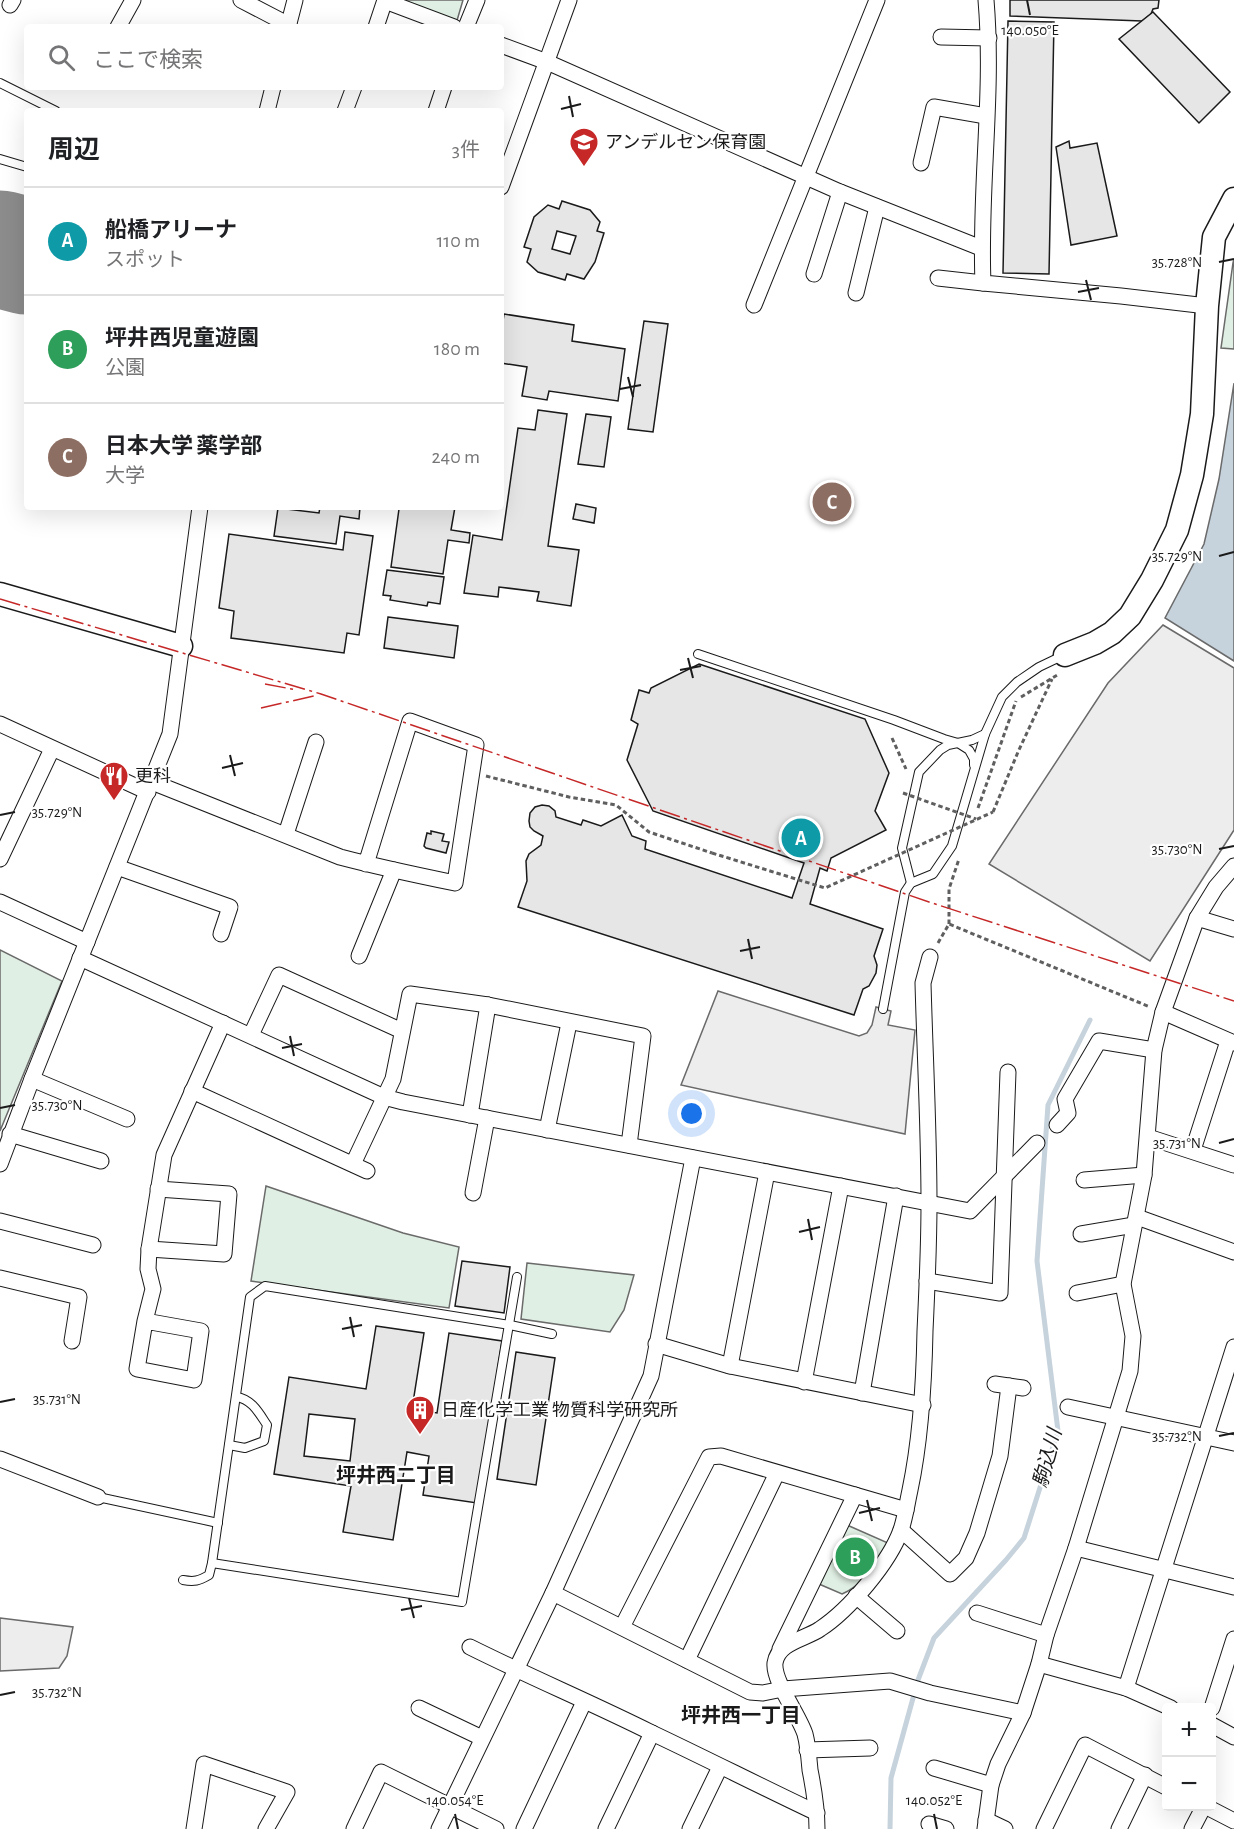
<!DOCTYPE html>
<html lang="ja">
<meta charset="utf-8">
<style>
:root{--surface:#fff;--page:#f2f2f2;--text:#202124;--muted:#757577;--line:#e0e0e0;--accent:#0b8043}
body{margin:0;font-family:"Alegreya Sans","Noto Sans JP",sans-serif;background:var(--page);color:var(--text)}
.controls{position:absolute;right:18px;bottom:18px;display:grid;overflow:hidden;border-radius:6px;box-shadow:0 6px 24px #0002}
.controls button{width:54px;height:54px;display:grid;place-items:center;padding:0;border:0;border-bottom:2px solid var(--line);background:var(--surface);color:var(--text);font:30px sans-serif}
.you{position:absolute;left:692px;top:1114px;width:21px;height:21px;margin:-15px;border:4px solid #fff;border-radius:50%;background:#1a73e8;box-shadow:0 0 0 9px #1a73e833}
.badge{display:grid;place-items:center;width:39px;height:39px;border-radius:50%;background:var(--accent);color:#fff;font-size:20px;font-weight:700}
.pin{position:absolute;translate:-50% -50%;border:3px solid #fff;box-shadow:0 2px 6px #0006}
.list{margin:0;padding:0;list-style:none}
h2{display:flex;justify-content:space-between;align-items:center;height:78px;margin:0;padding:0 24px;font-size:26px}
h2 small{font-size:20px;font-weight:400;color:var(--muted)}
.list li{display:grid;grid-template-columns:39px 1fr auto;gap:18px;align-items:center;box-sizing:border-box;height:108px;padding:0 24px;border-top:2px solid var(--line)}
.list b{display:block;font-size:22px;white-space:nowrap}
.list p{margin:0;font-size:20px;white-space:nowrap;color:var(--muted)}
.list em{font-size:20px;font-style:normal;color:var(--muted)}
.icon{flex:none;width:33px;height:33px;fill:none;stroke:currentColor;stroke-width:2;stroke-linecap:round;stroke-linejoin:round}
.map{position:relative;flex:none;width:1234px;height:1829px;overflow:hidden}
.search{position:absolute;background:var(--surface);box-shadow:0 6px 24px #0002;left:24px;top:24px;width:480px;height:66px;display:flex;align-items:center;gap:15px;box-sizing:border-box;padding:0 21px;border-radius:6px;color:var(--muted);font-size:22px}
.panel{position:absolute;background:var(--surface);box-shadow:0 6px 24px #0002;left:24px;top:108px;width:480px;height:402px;border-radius:6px}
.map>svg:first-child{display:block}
.green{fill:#e0efe3;stroke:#6a6a6a;stroke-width:1.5}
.parking{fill:#ededed;stroke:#6a6a6a;stroke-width:1.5}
.water{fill:#c6d2dc;stroke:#6a6a6a;stroke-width:1.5}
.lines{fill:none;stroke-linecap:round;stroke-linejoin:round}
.stream{stroke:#c6d2dc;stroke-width:5}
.runway{stroke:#8c8c8c;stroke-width:117}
.building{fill:#e6e6e6;stroke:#1a1a1a;stroke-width:1.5;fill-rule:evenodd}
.lane-casing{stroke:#1a1a1a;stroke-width:10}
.street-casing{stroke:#1a1a1a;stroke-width:17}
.secondary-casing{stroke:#1a1a1a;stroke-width:25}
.path{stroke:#5f5f5f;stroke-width:3;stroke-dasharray:4.5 3;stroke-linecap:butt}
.lane{stroke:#fff;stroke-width:8}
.street{stroke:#fff;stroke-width:15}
.secondary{stroke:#fff;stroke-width:22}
.path-bridge{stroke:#5f5f5f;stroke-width:3;stroke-dasharray:4.5 3;stroke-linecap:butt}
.power{stroke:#c62828;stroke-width:1.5;stroke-dasharray:21 4.5 3 4.5;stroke-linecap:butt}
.ticks{fill:none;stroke:#1a1a1a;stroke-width:2}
.labels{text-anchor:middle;stroke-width:4.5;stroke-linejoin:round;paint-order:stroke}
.poi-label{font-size:18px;fill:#1a1a1a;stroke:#fff;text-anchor:start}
.water-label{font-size:20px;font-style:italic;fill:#1a1a1a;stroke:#fff}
.neighbourhood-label{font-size:20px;font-weight:bold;fill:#1a1a1a;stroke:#fff}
.ticks-label{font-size:15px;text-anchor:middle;fill:#1a1a1a;stroke:#fff;stroke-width:4.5;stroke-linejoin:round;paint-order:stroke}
</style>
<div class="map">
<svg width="1234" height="1829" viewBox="0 0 1234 1829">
<rect width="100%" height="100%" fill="#fff"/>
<!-- green -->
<g class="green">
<polygon points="397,0 463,0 456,24"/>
<polygon points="1234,259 1234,349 1221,348 1233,263"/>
<polygon points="0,950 62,981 0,1131"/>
<polygon points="266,1186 403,1233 459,1247 449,1308 251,1281"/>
<polygon points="527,1263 634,1275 624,1310 610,1332 521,1319"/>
<path d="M847,1525L888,1543C875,1563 864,1585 842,1594L819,1584Z"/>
</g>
<!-- parking -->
<g class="parking">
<polygon points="1163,625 1234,668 1234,830 1150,961 989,864 1108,683"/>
<polygon points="718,991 859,1036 867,1033 872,1025 876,1007 891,1011 888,1025 915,1030 905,1134 681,1085"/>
<polygon points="0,1618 73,1627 67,1656 59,1668 0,1671"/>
</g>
<!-- water -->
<polygon class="water" points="1234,383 1234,661 1165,618 1204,544 1219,479"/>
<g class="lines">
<!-- stream -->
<polyline class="stream" points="890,1829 891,1778 918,1680 934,1638 1006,1560 1024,1538 1058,1431 1037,1261 1048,1105 1090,1020"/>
<!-- runway -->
<polyline class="runway" points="0,249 27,256"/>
</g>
<!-- building -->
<g class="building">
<polygon points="1010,0 1159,0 1158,8 1153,9 1151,14 1142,21 1010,16"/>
<polygon points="1153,12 1230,92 1199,123 1119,39"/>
<polygon points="1008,21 1054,22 1049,274 1003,273"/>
<polygon points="1069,141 1070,148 1097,143 1117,236 1071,245 1056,147"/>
<path d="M562,201L590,210L600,222L597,231L604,233L595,262L584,279L567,274L565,280L538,272L527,262L531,249L524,247L534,217L548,205L559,209ZM557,231L576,236L570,254L552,249Z"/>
<polygon points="504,314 574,325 572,341 625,349 618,401 549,391 547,400 522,396 527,367 501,363 501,335"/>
<polygon points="644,321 668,324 653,432 628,429"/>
<polygon points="538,410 567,414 548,546 579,550 571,606 537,601 539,592 499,587 498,597 464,593 473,535 502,540 518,428 535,430"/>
<polygon points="586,414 611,417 604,467 578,464"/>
<polygon points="576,504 596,508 594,523 573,519"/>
<polygon points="320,507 360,507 359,519 340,516 336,544 274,536 278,508 319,513"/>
<polygon points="382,507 455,507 451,530 470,533 469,543 448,540 443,574 391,567 399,509"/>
<polygon points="345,532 373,536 359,635 347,633 344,653 231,638 234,611 219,608 229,534 343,550"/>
<polygon points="387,570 444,577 440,604 428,602 427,606 390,600 391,596 383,595"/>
<polygon points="388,617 458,626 454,658 384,648"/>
<polygon points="699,664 865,719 889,773 875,811 886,830 831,858 827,871 820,868 810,904 883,929 874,956 877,965 876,973 869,986 863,989 854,1015 518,907 527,881 526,861 529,854 541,845 543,836 534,831 530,827 529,821 530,813 535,807 542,805 549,806 555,811 556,817 581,825 583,820 601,826 622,815 632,836 646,841 645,849 792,898 804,863 653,811 627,760 638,724 631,720 639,690 649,693 651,688"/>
<polygon points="431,831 444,834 442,841 449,842 446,853 426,848 424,846 427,833 431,834"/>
<polygon points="462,1261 510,1267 504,1313 455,1306"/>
<path d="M376,1326L424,1333L412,1409L437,1413L449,1333L502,1341L477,1503L423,1495L429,1456L407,1452L393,1540L343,1532L351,1486L274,1474L289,1377L366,1389ZM309,1414L355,1419L350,1461L304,1456Z"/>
<polygon points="516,1352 555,1358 536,1485 497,1479"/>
</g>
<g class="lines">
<!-- lane casing -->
<g class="lane-casing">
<g id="lane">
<polyline points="0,83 56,111"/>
<polyline points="0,159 27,167"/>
<polyline points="698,654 894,720 944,739 958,743 969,750 974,759 974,765"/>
<polyline points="911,883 902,848 919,772 940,750 948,745 972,740 985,734"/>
<polyline points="883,1009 905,892 911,883 933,874 952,846 985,734 1002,697 1017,682 1039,667 1062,656"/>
<path d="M229,1445L245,1448L264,1441L267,1425C259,1413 252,1399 236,1397"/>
<polyline points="98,1497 218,1523"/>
<polyline points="212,1563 462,1602 517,1277"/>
<path d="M183,1580C194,1582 199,1581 209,1575L212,1563L250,1297L265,1286L510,1325L552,1334"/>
</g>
</g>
<!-- street casing -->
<g class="street-casing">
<g id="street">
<polyline points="241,0 289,25"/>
<path d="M986,0C994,94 979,189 983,283L1121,296L1207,306"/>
<polyline points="385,1 454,27"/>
<polyline points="10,5 13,0"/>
<polyline points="118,27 133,0"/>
<polyline points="288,27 295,0"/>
<polyline points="376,27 385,0"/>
<polyline points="466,27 477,0"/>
<polyline points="941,37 989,38"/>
<polyline points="501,45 547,62 840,192 981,248"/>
<polyline points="267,111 273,87"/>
<polyline points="345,111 354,87"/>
<polyline points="436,111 444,87"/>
<polyline points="921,163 934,107 986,116"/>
<polyline points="501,187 569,0"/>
<polyline points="814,274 840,192"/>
<polyline points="938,278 983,283"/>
<polyline points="856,293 877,207"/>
<polyline points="754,305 877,0"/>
<polyline points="0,724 148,792"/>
<path d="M152,782L340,857C378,867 416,875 455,883L476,745L410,721L366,864"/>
<polyline points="286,834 316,742"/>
<polyline points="0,859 52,749"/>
<polyline points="117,867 230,907 221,934"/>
<polyline points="0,902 87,942"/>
<polyline points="1197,918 1234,929"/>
<polyline points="359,956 394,870"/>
<polyline points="80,958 384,1097 403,1102 970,1211 1037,1143"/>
<polyline points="1163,1012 1234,1043"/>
<polyline points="251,1035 279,975 402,1031"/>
<polyline points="32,1079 127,1119"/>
<polyline points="192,1091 367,1171"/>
<polyline points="470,1115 488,1005"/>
<polyline points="1057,1125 1068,1113 1065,1099 1099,1041 1154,1050"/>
<polyline points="547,1130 569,1023"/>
<polyline points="10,1134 101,1161"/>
<polyline points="1148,1137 1234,1165"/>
<polyline points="1193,1150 1228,1041"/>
<polyline points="0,1164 32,1079 170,734 200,507"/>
<polyline points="353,1164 393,1079 410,994 488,1005 643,1036 629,1145"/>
<polyline points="1084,1180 1144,1175"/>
<polyline points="473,1193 487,1118"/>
<polyline points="1137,1217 1234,1252"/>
<polyline points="0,1221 93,1245"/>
<polyline points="1081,1234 1134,1225"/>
<polyline points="149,1249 224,1254 229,1194 158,1189"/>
<polyline points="0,1278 79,1297 72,1341"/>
<polyline points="927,1281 1000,1293 1008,1072"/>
<polyline points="1077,1293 1123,1284"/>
<polyline points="145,1321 201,1331 194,1380 137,1369 145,1321 153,1289 148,1269 149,1249 164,1155 223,1023"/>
<polyline points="656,1344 730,1366 923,1405"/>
<polyline points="730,1366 767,1172"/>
<polyline points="804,1382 841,1186"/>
<polyline points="995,1384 1023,1388"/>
<polyline points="862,1393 896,1196"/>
<polyline points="1068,1407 1234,1443"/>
<polyline points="0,1459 98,1497"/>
<polyline points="901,1530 950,1574 966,1558 977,1533 1000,1456 1009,1386"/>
<polyline points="1076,1548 1234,1587"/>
<polyline points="553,1593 750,1692 763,1693 783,1689 890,1681 930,1693 1023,1713"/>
<polyline points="856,1596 897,1631"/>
<polyline points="977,1613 1046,1635"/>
<polyline points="622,1627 709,1457 721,1456 906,1510"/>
<path d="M470,1647C530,1677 592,1703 652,1733C707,1759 762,1787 817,1813"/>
<polyline points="780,1649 855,1495"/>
<polyline points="687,1660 777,1473"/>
<polyline points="1039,1664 1126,1688 1171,1708"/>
<polyline points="1126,1688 1234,1347"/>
<polyline points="419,1708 482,1738"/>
<polyline points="1212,1708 1234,1639"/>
<polyline points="1212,1725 1234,1737"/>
<polyline points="807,1750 870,1748"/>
<polyline points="934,1768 991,1785"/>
<polyline points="1205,1806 1234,1821"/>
<polyline points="986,1820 1005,1829"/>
<polyline points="929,1824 946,1829"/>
<polyline points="194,1829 204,1764 287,1792 266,1829"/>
<polyline points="354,1829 381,1772 496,1829"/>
<polyline points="439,1829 553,1593 651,1376 693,1158"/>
<polyline points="524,1829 584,1702"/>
<polyline points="606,1829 652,1733"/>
<polyline points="690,1829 720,1767"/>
<path d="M817,1829C817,1809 814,1790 810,1770C809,1758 808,1745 805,1734C799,1715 773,1681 775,1663C778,1642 806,1639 820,1629C849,1610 889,1563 901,1530C905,1518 907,1504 910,1490C921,1438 924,1385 925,1331C927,1289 929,1246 929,1203C929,1130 925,1057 923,983L930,957"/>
<polyline points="985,1829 991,1785 998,1764 1023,1713 1039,1664 1046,1635 1076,1548 1130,1371 1133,1336 1123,1284 1144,1175 1154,1050 1163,1012 1197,918 1216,887 1234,866"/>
<polyline points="1044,1829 1085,1745 1166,1787"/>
<polyline points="1119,1829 1145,1775"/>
<polyline points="1192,1829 1204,1806"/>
</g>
</g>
<!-- secondary casing -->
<g class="secondary-casing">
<g id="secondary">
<polyline points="0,594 181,646"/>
<polyline points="1065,655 1095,643 1112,633 1130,616 1152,580 1177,530 1192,475 1202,414 1207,306 1214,237 1234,199"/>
</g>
</g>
<!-- path -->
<g class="path">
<polyline points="1021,697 1059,674"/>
<polyline points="892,738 906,769"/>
<polyline points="486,776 569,797 616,805 649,832 712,853"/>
<polyline points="978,808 1016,701"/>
<polyline points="993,812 1018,752 1052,679"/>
<polyline points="949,924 949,889 959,859"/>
<polyline points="938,943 949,924 1150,1007"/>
</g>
<!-- lane -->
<use href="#lane" class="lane"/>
<!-- street -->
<use href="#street" class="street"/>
<!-- secondary -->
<use href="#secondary" class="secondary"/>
<!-- path-bridge -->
<g class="path-bridge">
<polyline points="903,793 976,819"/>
<polyline points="712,853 825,888 993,812"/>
</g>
<!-- power -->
<g class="power">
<polyline points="0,599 321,694 929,902 1234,1001"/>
<polyline points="265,684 297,690"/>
<polyline points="261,708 318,695"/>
</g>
</g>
<!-- ticks -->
<path class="ticks" d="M1027,0L1030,15M569,96L573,117M561,109L581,104M1219,262L1234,259M1086,280L1091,300M1078,292L1099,288M628,377L633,397M620,389L641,385M1219,556L1234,552M688,658L693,678M680,670L701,666M230,755L235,776M222,768L243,763M0,815L15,812M1219,849L1234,846M748,939L752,959M740,951L760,947M290,1036L294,1056M282,1048L302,1044M0,1108L15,1105M1219,1143L1234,1139M808,1219L812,1240M799,1232L820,1227M350,1317L354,1337M342,1329L362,1325M0,1402L15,1399M1219,1436L1234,1433M867,1500L872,1521M859,1513L880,1508M409,1598L414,1618M401,1610L422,1606M0,1695L15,1692M455,1814L458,1829M934,1814L937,1829"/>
<!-- icons -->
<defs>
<g id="school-pin" transform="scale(1.5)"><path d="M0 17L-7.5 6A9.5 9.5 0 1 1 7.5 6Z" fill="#c62828" stroke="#fff"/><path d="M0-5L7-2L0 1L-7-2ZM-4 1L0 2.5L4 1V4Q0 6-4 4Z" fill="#fff"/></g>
<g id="restaurant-pin" transform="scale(1.5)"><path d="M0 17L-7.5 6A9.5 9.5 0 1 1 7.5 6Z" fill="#c62828" stroke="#fff"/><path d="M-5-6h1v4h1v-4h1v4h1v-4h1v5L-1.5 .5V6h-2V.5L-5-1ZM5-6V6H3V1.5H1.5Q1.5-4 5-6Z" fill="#fff"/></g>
<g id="building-pin" transform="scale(1.5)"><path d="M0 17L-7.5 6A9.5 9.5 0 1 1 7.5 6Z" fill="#c62828" stroke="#fff"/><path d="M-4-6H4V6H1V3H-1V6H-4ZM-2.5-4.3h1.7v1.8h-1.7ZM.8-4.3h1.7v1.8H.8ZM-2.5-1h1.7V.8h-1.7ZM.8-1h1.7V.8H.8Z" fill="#fff"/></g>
</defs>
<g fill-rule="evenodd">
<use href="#school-pin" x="584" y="142"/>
<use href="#restaurant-pin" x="114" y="776"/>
<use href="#building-pin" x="420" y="1410"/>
</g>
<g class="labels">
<!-- poi labels -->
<g class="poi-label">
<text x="605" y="148">アンデルセン保育園</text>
<text x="135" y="782">更科</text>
<text x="441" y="1416">日産化学工業 物質科学研究所</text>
</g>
<!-- water labels -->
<g class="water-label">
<text transform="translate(1047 1458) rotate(-75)" y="7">駒込川</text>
</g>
<!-- neighbourhood labels -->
<g class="neighbourhood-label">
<text x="396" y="1482">坪井西二丁目</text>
<text x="741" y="1722">坪井西一丁目</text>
</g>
</g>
<g class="ticks-label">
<text x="1030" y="35">140.050°E</text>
<text x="1177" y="267">35.728°N</text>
<text x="1177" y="561">35.729°N</text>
<text x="57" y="817">35.729°N</text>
<text x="1177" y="854">35.730°N</text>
<text x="57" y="1110">35.730°N</text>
<text x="1177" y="1148">35.731°N</text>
<text x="57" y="1404">35.731°N</text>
<text x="1177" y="1441">35.732°N</text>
<text x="57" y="1697">35.732°N</text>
<text x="455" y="1805">140.054°E</text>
<text x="934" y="1805">140.052°E</text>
</g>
</svg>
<div class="controls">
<button>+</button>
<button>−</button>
</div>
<div class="you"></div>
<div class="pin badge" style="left:801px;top:838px;background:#0f9aa8">A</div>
<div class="pin badge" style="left:855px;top:1557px;background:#2e9e5b">B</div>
<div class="pin badge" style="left:832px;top:502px;background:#8d6e63">C</div>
<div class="search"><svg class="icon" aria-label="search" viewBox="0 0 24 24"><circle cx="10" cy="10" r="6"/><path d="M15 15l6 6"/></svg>ここで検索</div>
<section class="panel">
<h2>周辺<small>3件</small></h2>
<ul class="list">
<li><span class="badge" style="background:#0f9aa8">A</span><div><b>船橋アリーナ</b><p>スポット</p></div><em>110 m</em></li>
<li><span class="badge" style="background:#2e9e5b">B</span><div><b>坪井西児童遊園</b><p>公園</p></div><em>180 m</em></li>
<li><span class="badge" style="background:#8d6e63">C</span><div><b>日本大学 薬学部</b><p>大学</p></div><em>240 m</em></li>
</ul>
</section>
</div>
